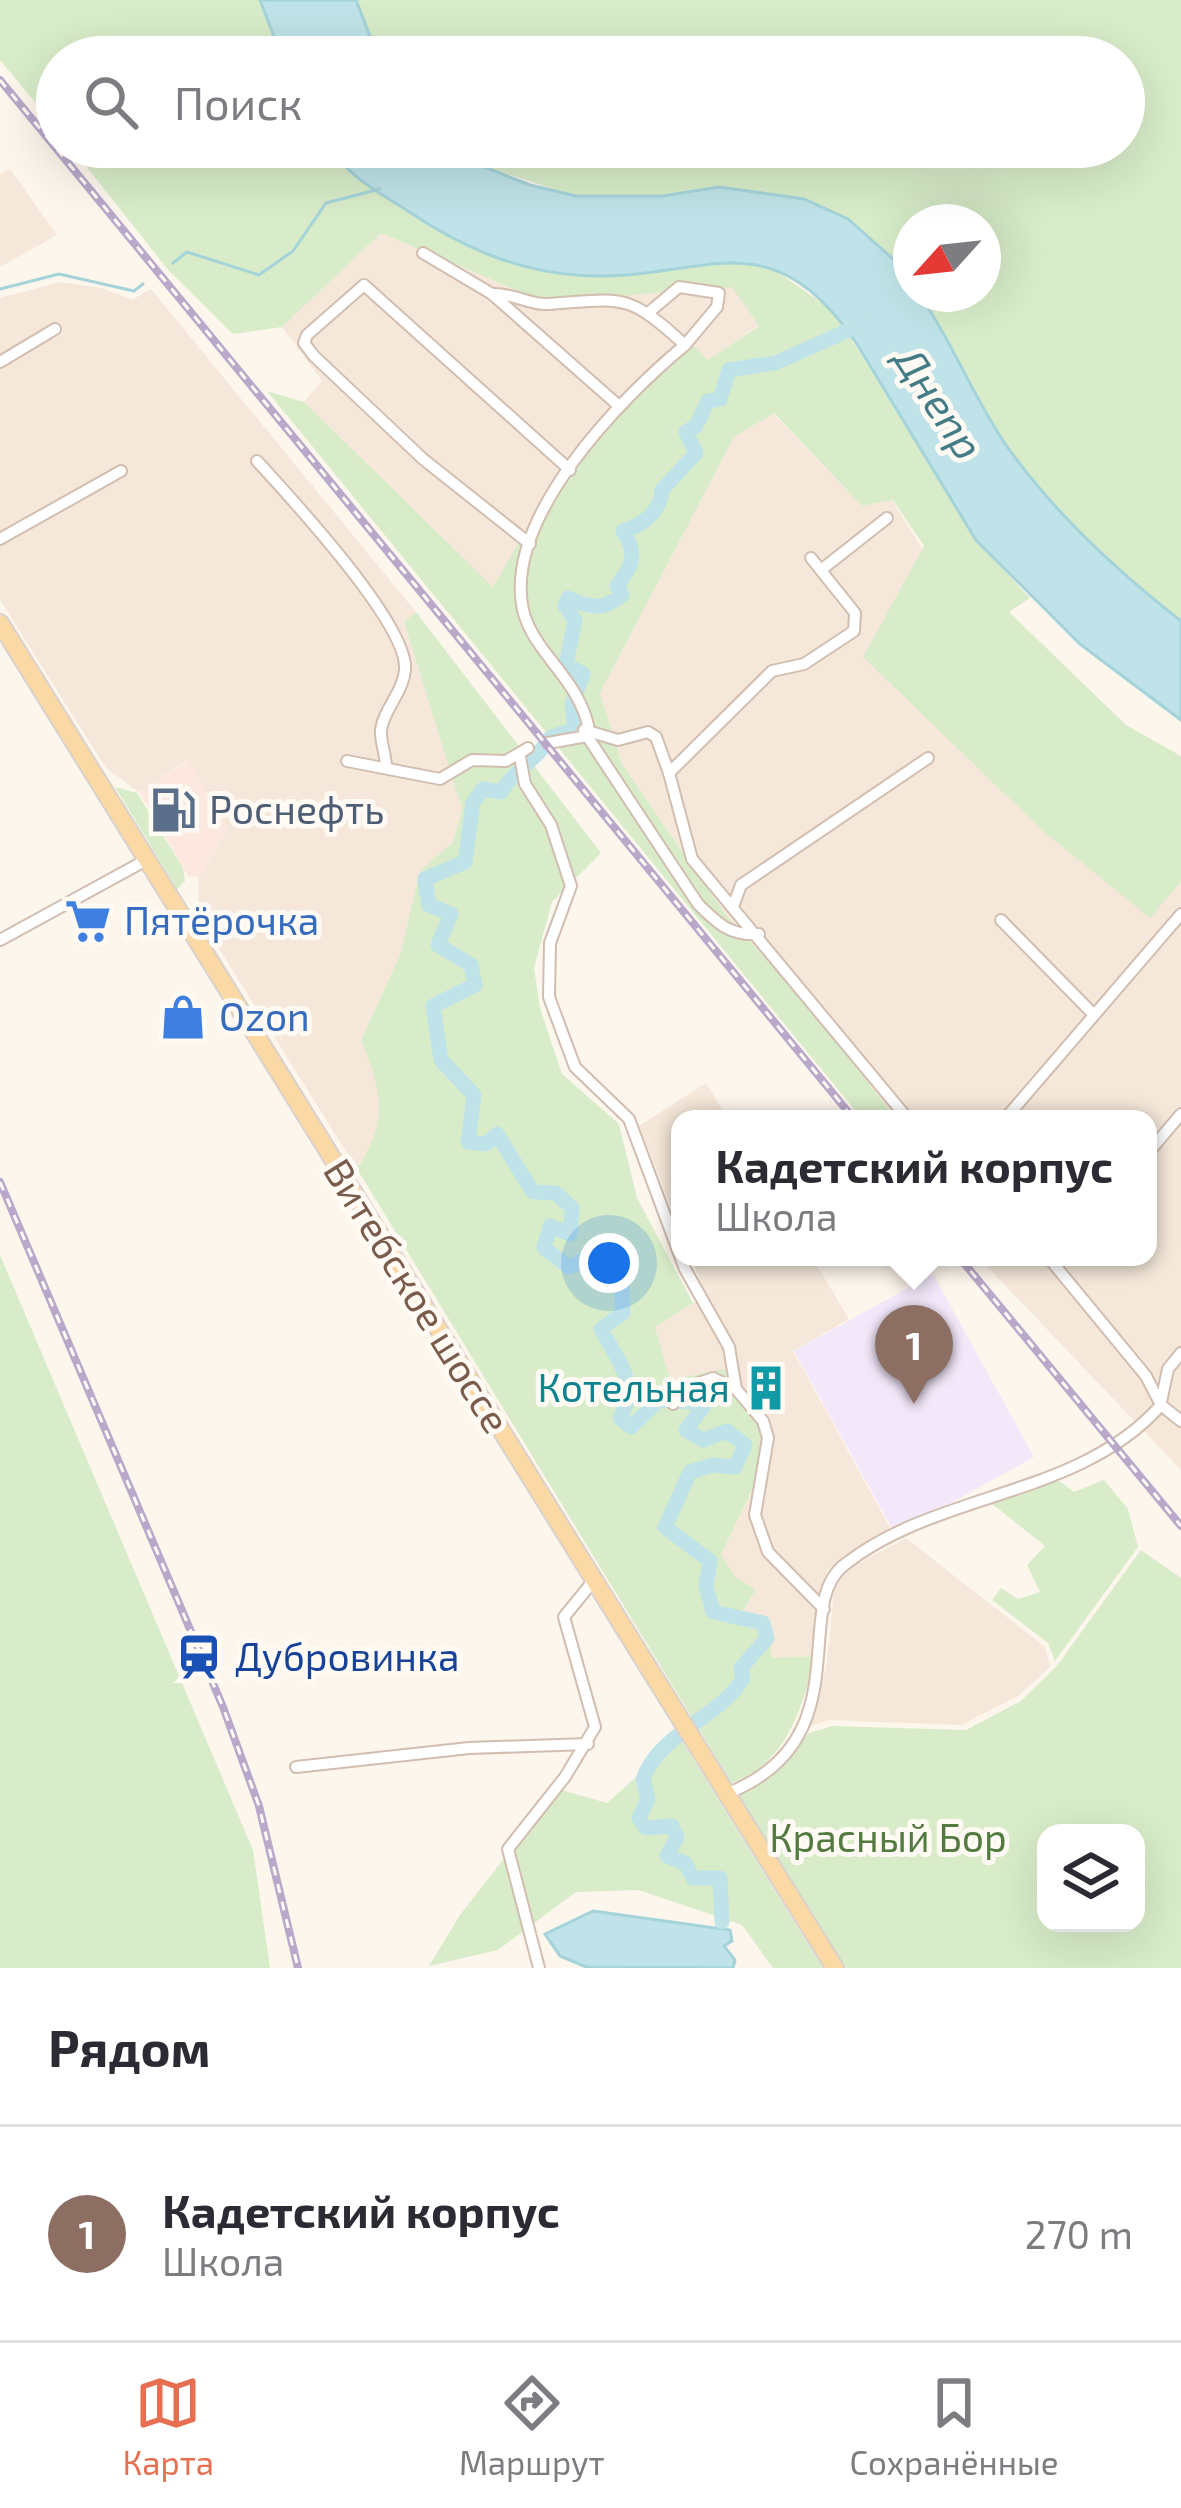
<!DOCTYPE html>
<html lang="ru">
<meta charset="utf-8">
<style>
:root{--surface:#fff;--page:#f7f7f7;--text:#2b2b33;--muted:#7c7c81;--line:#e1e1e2;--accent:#e76f51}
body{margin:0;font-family:"Exo 2",sans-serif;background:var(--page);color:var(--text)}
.controls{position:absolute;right:36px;bottom:36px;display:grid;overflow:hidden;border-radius:24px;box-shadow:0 12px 48px #0002}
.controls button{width:108px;height:108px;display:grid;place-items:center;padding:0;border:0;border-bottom:3px solid var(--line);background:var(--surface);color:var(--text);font:60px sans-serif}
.compass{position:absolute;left:893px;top:204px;width:108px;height:108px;border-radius:50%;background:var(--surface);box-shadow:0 12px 48px #0002;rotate:243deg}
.you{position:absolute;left:609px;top:1263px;width:42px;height:42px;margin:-30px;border:9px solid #fff;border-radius:50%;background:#1a73e8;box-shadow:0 0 0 18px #1a73e833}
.badge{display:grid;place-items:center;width:78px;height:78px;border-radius:50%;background:var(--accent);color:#fff;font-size:39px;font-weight:700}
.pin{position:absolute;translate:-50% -99px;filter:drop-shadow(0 3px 6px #0008)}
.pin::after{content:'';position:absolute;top:63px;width:42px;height:36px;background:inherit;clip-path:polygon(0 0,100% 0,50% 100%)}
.popup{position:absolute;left:671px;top:1110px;width:486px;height:156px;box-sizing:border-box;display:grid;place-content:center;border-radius:24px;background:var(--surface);filter:drop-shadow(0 3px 9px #0005);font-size:39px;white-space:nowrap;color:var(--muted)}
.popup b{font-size:45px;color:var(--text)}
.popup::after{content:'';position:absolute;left:50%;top:100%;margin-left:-24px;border:24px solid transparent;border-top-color:var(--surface)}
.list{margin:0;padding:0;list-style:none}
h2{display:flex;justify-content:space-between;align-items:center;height:156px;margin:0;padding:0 48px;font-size:51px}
h2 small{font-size:39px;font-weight:400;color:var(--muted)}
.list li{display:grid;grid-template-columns:78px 1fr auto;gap:36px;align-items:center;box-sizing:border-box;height:216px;padding:0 48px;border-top:3px solid var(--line)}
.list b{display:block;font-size:45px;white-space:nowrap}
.list p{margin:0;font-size:39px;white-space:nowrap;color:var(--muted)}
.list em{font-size:39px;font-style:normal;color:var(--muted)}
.icon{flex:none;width:66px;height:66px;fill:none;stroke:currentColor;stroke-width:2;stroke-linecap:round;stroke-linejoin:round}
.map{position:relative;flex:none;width:1181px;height:1968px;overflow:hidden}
.search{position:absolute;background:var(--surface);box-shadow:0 12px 48px #0002;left:36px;right:36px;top:36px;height:132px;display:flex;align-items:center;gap:30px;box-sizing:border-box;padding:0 42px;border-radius:66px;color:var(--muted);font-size:45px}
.sheet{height:372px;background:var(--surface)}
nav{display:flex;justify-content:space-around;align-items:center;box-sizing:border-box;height:168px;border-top:3px solid var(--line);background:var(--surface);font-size:33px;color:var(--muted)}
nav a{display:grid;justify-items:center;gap:6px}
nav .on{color:var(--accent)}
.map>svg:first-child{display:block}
.residential{fill:#f5e8da}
.commercial{fill:#fde8e0}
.education{fill:#f3e8fa}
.green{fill:#d8ecc9;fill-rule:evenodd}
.water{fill:#bfe3e8;stroke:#a5d3da;stroke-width:3}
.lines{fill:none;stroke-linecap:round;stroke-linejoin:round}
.stream{stroke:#a5d3da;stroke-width:3}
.river{stroke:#bfe3e8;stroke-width:15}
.minor-casing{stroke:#d1beb0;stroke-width:14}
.primary-casing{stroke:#dad1cd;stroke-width:20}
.minor{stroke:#fff;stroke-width:10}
.primary{stroke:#fbd9a5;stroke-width:16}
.rail-casing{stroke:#b9a8c9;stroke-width:8}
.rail{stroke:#fffaf3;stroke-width:3;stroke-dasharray:9;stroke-linecap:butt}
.labels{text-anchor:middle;stroke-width:10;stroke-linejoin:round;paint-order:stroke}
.service-label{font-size:39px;fill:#4e5e75;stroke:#fffaf3;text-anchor:start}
.shop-label{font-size:39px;fill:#366cbe;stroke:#fffaf3;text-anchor:start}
.street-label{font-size:39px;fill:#7a5c4d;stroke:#fffaf3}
.culture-label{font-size:39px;fill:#0d838f;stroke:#fffaf3;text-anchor:end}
.transit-label{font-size:39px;fill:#164399;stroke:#fffaf3;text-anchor:start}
.park-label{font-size:39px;fill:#537a41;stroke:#fffaf3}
.water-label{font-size:42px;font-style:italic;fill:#437c86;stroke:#fffaf3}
</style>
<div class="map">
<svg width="1181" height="1968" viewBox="0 0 1181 1968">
<rect width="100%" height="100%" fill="#fdf6ec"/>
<!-- residential -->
<g class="residential">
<polygon points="10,169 57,235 0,267 0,175"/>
<polygon points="381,233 544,302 732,286 759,325 708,361 688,339 544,498 493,588 304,402 322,381 282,327"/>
<polygon points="60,282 102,288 132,300 151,289 416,612 404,623 462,808 453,842 420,871 400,955 361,1040 380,1086 377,1140 357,1169 198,915 199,877 228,828 187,760 139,792 106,768 0,600 0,298"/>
<polygon points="773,413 862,506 892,500 1150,917 1181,882 1181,1470 978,1257 1148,1257 1148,1119 896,1119 814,1012 726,915 622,764 600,693 734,437"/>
<polygon points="706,1083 728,1119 680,1119 680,1229 639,1126"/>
<polygon points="691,1257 812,1257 849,1319 793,1351 894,1535 827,1570 816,1656 771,1659 743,1612 756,1590 735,1576 721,1555 761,1472 670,1381 655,1327 706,1295"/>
<polygon points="906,1538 1045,1647 1050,1667 1018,1696 961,1725 829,1720 810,1726 827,1663 834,1590 844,1571"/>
</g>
<!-- commercial -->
<polygon class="commercial" points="188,760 228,828 199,877 188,876 139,792"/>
<!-- education -->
<polygon class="education" points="933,1274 1034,1457 895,1534 794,1351"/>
<!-- green -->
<g class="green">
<polygon points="0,0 260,0 282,57 57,57 57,129 0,60"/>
<path d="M356,0H1181V621C1117,571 1053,512 1006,445C973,397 952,341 919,294H983V222H911V283L892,258L804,199L719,187L663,196H576L482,166L455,147H1124V57H378Z"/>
<polygon points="71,147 332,147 359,180 470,248 628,276 709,261 764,263 834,311 976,540 1030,598 1009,612 1126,725 1181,756 1181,882 1150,918 1043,831 863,657 924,546 893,500 862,506 774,413 734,437 600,693 622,764 726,915 814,1012 896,1119 862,1119 267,391 304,402 493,587 544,498 613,405 687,339 708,360 759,326 732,287 544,302 381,233 282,327 233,334 169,271"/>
<path d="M416,612L601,853L552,902L534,968L540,1008L562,1074L619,1124L637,1198L693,1303L655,1327L670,1380L724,1369L761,1430V1471L721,1555L735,1576L756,1590L743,1611L768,1622L772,1658L816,1656C801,1709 788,1762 732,1783L357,1169C389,1121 382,1091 361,1040L400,955L420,871L453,842L462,809L404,622Z"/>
<polygon points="115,787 137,793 183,868 185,881 177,889"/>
<polygon points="0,1255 253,1850 270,1968 0,1968"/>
<polygon points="1055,1478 1074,1492 1104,1480 1128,1509 1138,1547 1055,1661 1048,1643 992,1600 1001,1588 1018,1599 1040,1592 1027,1565 1045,1546 992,1504"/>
<path d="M1141,1550L1181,1578V1968H841L731,1795L762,1783L809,1733L832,1726L966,1730L1021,1701L1056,1667ZM1046,1833H1136V1923H1046Z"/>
<polygon points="680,1738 823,1968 773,1968 742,1925 639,1890 576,1892 498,1950 429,1966 460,1915 558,1789 607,1803"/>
</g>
<!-- water -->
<g class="water">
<polygon points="260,0 356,0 378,57 282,57"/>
<path d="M332,147H455L482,166L530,185L576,196H663L719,187L804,199L848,219L892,258L911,283V294H919C952,341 973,397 1006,445C1053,512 1117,571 1181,621V720L1080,644L976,540L855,341C764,211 700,285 576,275C513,270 460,246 408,211C379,192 348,178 332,147Z"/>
<polygon points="593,1911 730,1930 732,1941 724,1946 735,1960 733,1968 586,1967 560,1956 545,1934"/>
</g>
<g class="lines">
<!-- stream -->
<g class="stream">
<polyline points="173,263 187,252 259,275 293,251 326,203 380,189"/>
<polyline points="0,289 59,274 134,291 143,284"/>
</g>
<!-- river -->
<path class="river" d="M722,1922L720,1878H693L685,1863L667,1856L677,1837L672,1826L646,1828L639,1818L648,1799L643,1779C660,1733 716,1720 743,1679L741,1668L767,1638L763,1623L713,1612L706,1586L710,1561L665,1527L690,1472L713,1465L735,1467L745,1445L727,1431L703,1440L686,1430L706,1403L659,1400L631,1427L620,1418C640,1383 618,1361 601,1329L623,1313L621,1265L599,1254L569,1267L544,1248L550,1226L570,1234L572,1208L556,1193L533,1192L497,1134L486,1144L468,1142L474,1095L441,1060L433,1006L475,985L471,965L438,945L451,914L429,905L425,879L465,862L473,803L483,789L501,792C515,769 537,760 551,737L575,729L572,704L583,674L566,665L575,620L565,606L568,598C590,608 603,611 622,595L617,586C633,564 638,555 623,531C642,526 661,511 662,490L696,453L686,432L696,426L708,401L720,399L729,370L775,363L863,324"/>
<!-- minor casing -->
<g class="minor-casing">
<g id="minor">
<polyline points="423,253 492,294 619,406"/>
<path d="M492,294C514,293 530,305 547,304C623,299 626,291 685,345C620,399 503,518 523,610C533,653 580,679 589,730"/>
<polyline points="648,313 679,287 719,293 717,307 685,345"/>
<polyline points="0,362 55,329"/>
<path d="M257,461C290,497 409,625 405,670C403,692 383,711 381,730C380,741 386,755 386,767"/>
<polyline points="0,539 121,471"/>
<polyline points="530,544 423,459 314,356 304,343 307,335 364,285 570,470"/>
<polyline points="811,558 855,613 854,631 804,664 772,671 669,773 692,859 908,1119"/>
<polyline points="821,570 887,518"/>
<polyline points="584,730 618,740 648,732 656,737 669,773"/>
<path d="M548,743L587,736L698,904C718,924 730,936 759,934"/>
<polyline points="520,757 525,784 551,825 571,886 550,943 549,997 575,1067 629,1119 685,1269 729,1347 736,1389"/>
<polyline points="347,761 440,779 472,760 506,761 528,748"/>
<polyline points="734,904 741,885 928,758"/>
<polyline points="1001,920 1094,1015"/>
<polyline points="0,940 148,859"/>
<polyline points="1005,1119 1181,914"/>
<polyline points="1148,1153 1181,1114"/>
<polyline points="1048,1257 1146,1376 1161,1405 1181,1421"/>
<polyline points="1161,1402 1168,1369 1181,1353"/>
<polyline points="673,1404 684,1388 713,1378 736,1389 763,1421 768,1438 755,1515 768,1552 824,1609"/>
<polyline points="296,1767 469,1748 588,1744"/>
<path d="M726,1794C863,1740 790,1608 844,1565C937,1491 1079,1498 1161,1405"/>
<polyline points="539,1968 508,1849 565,1777 595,1727 564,1617 594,1580"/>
</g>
</g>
<!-- primary casing -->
<g class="primary-casing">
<polyline id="primary" points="0,623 835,1968"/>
</g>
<!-- minor -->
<use href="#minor" class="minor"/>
<!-- primary -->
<use href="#primary" class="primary"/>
<!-- rail casing -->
<g class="rail-casing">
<g id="rail">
<polyline points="0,80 854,1119"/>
<polyline points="0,1182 223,1707 259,1806 298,1968"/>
<polyline points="959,1257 1181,1526"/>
</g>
</g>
<!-- rail -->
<use href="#rail" class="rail"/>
</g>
<!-- icons -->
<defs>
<g id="fuel-bare" transform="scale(3.6)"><path d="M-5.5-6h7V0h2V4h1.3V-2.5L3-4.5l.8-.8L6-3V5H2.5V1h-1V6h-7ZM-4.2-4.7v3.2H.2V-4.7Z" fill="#5c6f8a" stroke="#fffaf3" stroke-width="2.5" paint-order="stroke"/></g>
<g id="supermarket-bare" transform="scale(3.6)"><path d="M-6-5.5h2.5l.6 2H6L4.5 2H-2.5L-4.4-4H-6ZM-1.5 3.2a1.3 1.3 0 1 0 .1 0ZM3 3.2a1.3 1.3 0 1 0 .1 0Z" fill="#3f7fe0" stroke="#fffaf3" stroke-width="2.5" paint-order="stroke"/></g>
<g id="shop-bare" transform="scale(3.6)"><path d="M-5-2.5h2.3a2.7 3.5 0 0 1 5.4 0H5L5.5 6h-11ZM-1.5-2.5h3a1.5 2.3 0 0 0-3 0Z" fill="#3f7fe0" stroke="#fffaf3" stroke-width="2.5" paint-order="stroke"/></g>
<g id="building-bare" transform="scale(3.6)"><path d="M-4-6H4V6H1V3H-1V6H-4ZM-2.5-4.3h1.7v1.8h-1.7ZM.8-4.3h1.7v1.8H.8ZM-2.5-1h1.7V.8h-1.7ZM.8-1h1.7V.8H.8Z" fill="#0f9aa8" stroke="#fffaf3" stroke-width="2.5" paint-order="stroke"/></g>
<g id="station-bare" transform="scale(3.6)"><path d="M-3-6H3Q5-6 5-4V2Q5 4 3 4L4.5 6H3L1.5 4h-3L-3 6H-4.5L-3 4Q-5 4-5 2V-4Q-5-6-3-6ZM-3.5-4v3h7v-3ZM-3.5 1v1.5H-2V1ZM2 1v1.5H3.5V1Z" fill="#1a4fb4" stroke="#fffaf3" stroke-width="2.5" paint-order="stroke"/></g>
</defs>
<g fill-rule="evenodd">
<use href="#fuel-bare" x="173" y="810"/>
<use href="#supermarket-bare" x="88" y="921"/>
<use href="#shop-bare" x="183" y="1017"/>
<use href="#building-bare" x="766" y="1388"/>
<use href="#station-bare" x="199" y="1657"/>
</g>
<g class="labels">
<!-- service labels -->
<g class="service-label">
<text x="209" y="824">Роснефть</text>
</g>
<!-- shop labels -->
<g class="shop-label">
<text x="124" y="935">Пятёрочка</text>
<text x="219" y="1031">Ozon</text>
</g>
<!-- street labels -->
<g class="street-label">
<text transform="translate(417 1296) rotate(58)" y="14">Витебское шоссе</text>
</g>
<!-- culture labels -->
<g class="culture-label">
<text x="730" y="1402">Котельная</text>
</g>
<!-- transit labels -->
<g class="transit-label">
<text x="235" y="1671">Дубровинка</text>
</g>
<!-- park labels -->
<g class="park-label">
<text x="888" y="1852">Красный Бор</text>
</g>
<!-- water labels -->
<g class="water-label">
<text transform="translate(939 403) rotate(57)" y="15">Днепр</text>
</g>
</g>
</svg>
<div class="controls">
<button><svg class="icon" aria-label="layers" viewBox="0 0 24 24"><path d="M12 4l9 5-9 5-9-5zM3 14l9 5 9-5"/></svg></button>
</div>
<svg class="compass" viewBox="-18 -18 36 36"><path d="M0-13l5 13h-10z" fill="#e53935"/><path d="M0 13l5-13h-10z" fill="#7c7c81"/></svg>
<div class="you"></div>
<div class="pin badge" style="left:914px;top:1404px;background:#8d6e63">1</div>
<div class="popup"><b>Кадетский корпус</b>Школа</div>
<div class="search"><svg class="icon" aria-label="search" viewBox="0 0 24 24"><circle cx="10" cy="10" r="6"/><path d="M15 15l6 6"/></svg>Поиск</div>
</div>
<section class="sheet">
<h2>Рядом<small></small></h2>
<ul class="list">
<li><span class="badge" style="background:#8d6e63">1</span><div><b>Кадетский корпус</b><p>Школа</p></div><em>270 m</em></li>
</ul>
</section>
<nav>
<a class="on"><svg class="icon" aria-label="map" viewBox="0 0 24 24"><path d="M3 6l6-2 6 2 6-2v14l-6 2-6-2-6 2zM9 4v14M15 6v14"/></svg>Карта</a>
<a><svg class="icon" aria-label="directions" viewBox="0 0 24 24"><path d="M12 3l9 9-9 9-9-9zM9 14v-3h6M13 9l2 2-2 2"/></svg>Маршрут</a>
<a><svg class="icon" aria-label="saved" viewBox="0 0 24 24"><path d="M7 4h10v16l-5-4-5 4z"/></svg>Сохранённые</a>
</nav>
